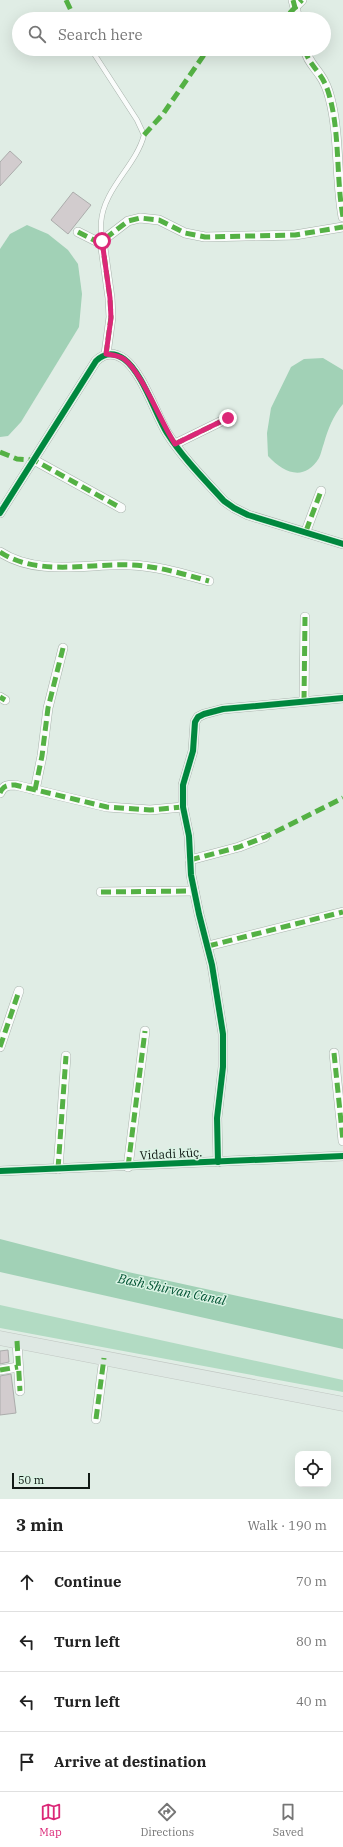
<!DOCTYPE html>
<meta charset="utf-8">
<style>
:root{--surface:#fff;--page:#f6f6f6;--text:#222;--muted:#767676;--line:#e0e0e0;--accent:#db2777}
body{margin:0;font-family:"IBM Plex Serif",serif;background:var(--page);color:var(--text)}
.controls{position:absolute;right:12px;bottom:12px;display:grid;overflow:hidden;border-radius:8px;box-shadow:0 4px 16px #0002}
.controls button{width:36px;height:36px;display:grid;place-items:center;padding:0;border:0;border-bottom:1px solid var(--line);background:var(--surface);color:var(--text);font:20px sans-serif}
.scale{position:absolute;left:12px;bottom:10px;width:78px;box-sizing:border-box;padding-left:4px;border:2px solid #111a15;border-top:0;font-size:11px;line-height:14px;white-space:nowrap;color:#111a15;-webkit-text-stroke:3px #daf3e4;paint-order:stroke}
.stop{position:absolute;width:12px;height:12px;margin:-9px;border:3px solid #db2777;border-radius:50%;background:#fff}
.stop.end{background:#db2777;border-color:#fff;box-shadow:0 1px 4px #0008}
.list{margin:0;padding:0;list-style:none}
h2{display:flex;justify-content:space-between;align-items:center;height:52px;margin:0;padding:0 16px;font-size:17px}
h2 small{font-size:13px;font-weight:400;color:var(--muted)}
.list li{display:grid;grid-template-columns:26px 1fr auto;gap:12px;align-items:center;box-sizing:border-box;height:60px;padding:0 16px;border-top:1px solid var(--line)}
.list b{display:block;font-size:15px;white-space:nowrap}
.list em{font-size:13px;font-style:normal;color:var(--muted)}
.icon{flex:none;width:22px;height:22px;fill:none;stroke:currentColor;stroke-width:2;stroke-linecap:round;stroke-linejoin:round}
.map{position:relative;flex:none;width:343px;height:1499px;overflow:hidden}
.search{position:absolute;background:var(--surface);box-shadow:0 4px 16px #0002;left:12px;right:12px;top:12px;height:44px;display:flex;align-items:center;gap:10px;box-sizing:border-box;padding:0 14px;border-radius:22px;color:var(--muted);font-size:15px}
.sheet{height:292px;background:var(--surface)}
nav{display:flex;justify-content:space-around;align-items:center;box-sizing:border-box;height:56px;border-top:1px solid var(--line);background:var(--surface);font-size:11px;color:var(--muted)}
nav a{display:grid;justify-items:center;gap:2px}
nav .on{color:var(--accent)}
.map>svg:first-child{display:block}
.forest{fill:#b2dbc3}
.water{fill:#a1d1b6}
.building{fill:#d2ccce;stroke:#abacab}
.lines{fill:none;stroke-linecap:round;stroke-linejoin:round}
.lane-casing{stroke:#a8b3ac;stroke-width:5.5}
.street-casing{stroke:#a8b3ac;stroke-width:10}
.primary-casing{stroke:#c0c6c2;stroke-width:15}
.lane{stroke:#fafcfb;stroke-width:4.5}
.street{stroke:#fafcfb;stroke-width:9}
.primary{stroke:#dee8e3;stroke-width:14}
.quiet{stroke:#54b144;stroke-width:5;stroke-dasharray:10 5;stroke-linecap:butt}
.cycleway-casing{stroke:#daf3e4;stroke-width:8}
.cycleway{stroke:#00873e;stroke-width:6}
.route{stroke:#db2777;stroke-width:5}
.labels{text-anchor:middle;stroke-width:3;stroke-linejoin:round;paint-order:stroke}
.street-label{font-size:12px;fill:#111a15;stroke:#daf3e4}
.water-label{font-size:13px;font-style:italic;fill:#005232;stroke:#daf3e4}
</style>
<div class="map">
<svg width="343" height="1499" viewBox="0 0 343 1499">
<rect width="100%" height="100%" fill="#e0ede5"/>
<!-- forest -->
<polygon class="forest" points="0,1305 343,1380 343,1392 0,1328"/>
<!-- water -->
<g class="water">
<polygon points="27,225 48,234 68,250 78,264 82,294 79,327 21,422 8,436 0,437 0,249 10,234"/>
<path d="M323,358L343,370V404C333,416 328,429 324,443C322,448 321,454 319,458C304,482 284,473 268,456L267,433L271,408L291,367L304,359Z"/>
<polygon points="0,1239 128,1272 343,1319 343,1349 0,1272"/>
</g>
<!-- building -->
<g class="building">
<polygon points="10,151 22,162 0,186 0,162"/>
<polygon points="73,192 91,205 68,234 51,220"/>
<polygon points="8,1350 9,1362 0,1364 0,1351"/>
<polygon points="11,1374 16,1413 0,1415 0,1376"/>
</g>
<g class="lines">
<!-- lane casing -->
<g class="lane-casing">
<path id="lane" d="M91,49L137,120L144,135C136,166 103,189 101,223C101,229 101,235 102,241"/>
</g>
<!-- street casing -->
<g class="street-casing">
<g id="street">
<polyline points="293,0 298,19"/>
<polyline points="295,7 302,0"/>
<path d="M305,49C307,60 314,66 320,75C325,82 328,90 330,98C340,136 336,178 343,217"/>
<polyline points="78,232 96,241 102,241 128,221 140,218 159,220 185,233 205,237 295,235 343,227"/>
<polyline points="102,241 110,298 111,317 106,354"/>
<polyline points="175,444 228,418"/>
<polyline points="34,460 121,508"/>
<path d="M0,513L96,361C104,353 114,352 124,359C142,372 155,413 167,433C183,458 204,479 224,501L234,508L248,515L343,544"/>
<polyline points="306,531 321,491"/>
<path d="M0,552C38,577 89,563 131,565C158,566 183,574 209,581"/>
<polyline points="0,697 5,700"/>
<polyline points="304,701 305,617"/>
<polyline points="35,790 42,756 48,708 63,648"/>
<path d="M0,793C3,786 7,785 15,785L107,807L150,810L183,807"/>
<polyline points="190,860 239,847 265,837"/>
<polyline points="101,892 194,891"/>
<polyline points="208,946 343,912"/>
<polyline points="0,1047 19,991"/>
<polyline points="334,1053 343,1141"/>
<polyline points="218,1162 217,1118 223,1067 223,1034 212,965 199,914 191,875 189,836 183,807 183,785 193,751 195,722 198,717 204,714 223,709 343,698"/>
<polyline points="128,1167 145,1031"/>
<polyline points="58,1169 66,1056"/>
<polyline points="0,1171 343,1156"/>
<polyline points="17,1341 20,1391"/>
<polyline points="0,1370 18,1367"/>
<polyline points="96,1419 104,1358"/>
</g>
</g>
<!-- primary casing -->
<g class="primary-casing">
<polyline id="primary" points="0,1338 343,1404"/>
</g>
<!-- lane -->
<use href="#lane" class="lane"/>
<!-- street -->
<use href="#street" class="street"/>
<!-- primary -->
<use href="#primary" class="primary"/>
<!-- quiet -->
<g class="quiet">
<polyline points="66,0 75,19"/>
<polyline points="293,0 298,19"/>
<polyline points="276,19 288,15 302,0"/>
<path d="M305,49C307,60 314,66 320,75C325,82 328,90 330,98C340,136 336,178 343,217"/>
<polyline points="144,135 163,114 208,49"/>
<polyline points="78,232 96,241 102,241 128,221 140,218 159,220 185,233 205,237 295,235 343,227"/>
<polyline points="102,241 110,298 111,317 106,354"/>
<polyline points="175,444 228,418"/>
<polyline points="0,452 17,459 34,460 121,508"/>
<polyline points="306,531 321,491"/>
<path d="M0,552C38,577 89,563 131,565C158,566 183,574 209,581"/>
<polyline points="0,697 5,700"/>
<polyline points="304,701 305,617"/>
<polyline points="35,790 42,756 48,708 63,648"/>
<path d="M0,793C3,786 7,785 15,785L107,807L150,810L183,807"/>
<polyline points="190,860 239,847 265,837 343,798"/>
<polyline points="101,892 194,891"/>
<polyline points="208,946 343,912"/>
<polyline points="0,1047 19,991"/>
<polyline points="334,1053 343,1141"/>
<polyline points="128,1167 145,1031"/>
<polyline points="58,1169 66,1056"/>
<polyline points="17,1341 20,1391"/>
<polyline points="0,1370 18,1367"/>
<polyline points="96,1419 104,1358"/>
</g>
<!-- cycleway casing -->
<g class="cycleway-casing">
<g id="cycleway">
<path d="M0,513L96,361C104,353 114,352 124,359C142,372 155,413 167,433C183,458 204,479 224,501L234,508L248,515L343,544"/>
<polyline points="218,1162 217,1118 223,1067 223,1034 212,965 199,914 191,875 189,836 183,807 183,785 193,751 195,722 198,717 204,714 223,709 343,698"/>
<polyline points="0,1171 343,1156"/>
</g>
</g>
<!-- cycleway -->
<use href="#cycleway" class="cycleway"/>
</g>
<g class="lines">
<!-- route -->
<path class="route" d="M102,241L110,298L111,318L106,354C113,355 118,355 124,359C142,372 161,423 175,444L228,418"/>
</g>
<g class="labels">
<!-- street labels -->
<g class="street-label">
<text transform="translate(171 1154) rotate(-3)" y="4">Vidadi küç.</text>
</g>
<!-- water labels -->
<g class="water-label">
<text transform="translate(172 1289) rotate(12)" y="5">Bash Shirvan Canal</text>
</g>
</g>
</svg>
<div class="controls">
<button><svg class="icon" aria-label="locate" viewBox="0 0 24 24"><circle cx="12" cy="12" r="6"/><path d="M12 2v4M12 18v4M2 12h4M18 12h4"/></svg></button>
</div>
<div class="scale">50 m</div>
<div class="stop" style="left:102px;top:241px"></div>
<div class="stop end" style="left:228px;top:418px"></div>
<div class="search"><svg class="icon" aria-label="search" viewBox="0 0 24 24"><circle cx="10" cy="10" r="6"/><path d="M15 15l6 6"/></svg>Search here</div>
</div>
<section class="sheet">
<h2>3 min<small>Walk · 190 m</small></h2>
<ul class="list">
<li><svg class="icon" aria-label="ahead" viewBox="0 0 24 24"><path d="M12 20V5M6 11l6-6 6 6"/></svg><div><b>Continue</b></div><em>70 m</em></li>
<li><svg class="icon" aria-label="left" viewBox="0 0 24 24"><path d="M17 20v-9H6M10 6l-5 5 5 5"/></svg><div><b>Turn left</b></div><em>80 m</em></li>
<li><svg class="icon" aria-label="left" viewBox="0 0 24 24"><path d="M17 20v-9H6M10 6l-5 5 5 5"/></svg><div><b>Turn left</b></div><em>40 m</em></li>
<li><svg class="icon" aria-label="arrive" viewBox="0 0 24 24"><path d="M6 21V4h12l-3 4 3 4H6"/></svg><div><b>Arrive at destination</b></div></li>
</ul>
</section>
<nav>
<a class="on"><svg class="icon" aria-label="map" viewBox="0 0 24 24"><path d="M3 6l6-2 6 2 6-2v14l-6 2-6-2-6 2zM9 4v14M15 6v14"/></svg>Map</a>
<a><svg class="icon" aria-label="directions" viewBox="0 0 24 24"><path d="M12 3l9 9-9 9-9-9zM9 14v-3h6M13 9l2 2-2 2"/></svg>Directions</a>
<a><svg class="icon" aria-label="saved" viewBox="0 0 24 24"><path d="M7 4h10v16l-5-4-5 4z"/></svg>Saved</a>
</nav>
